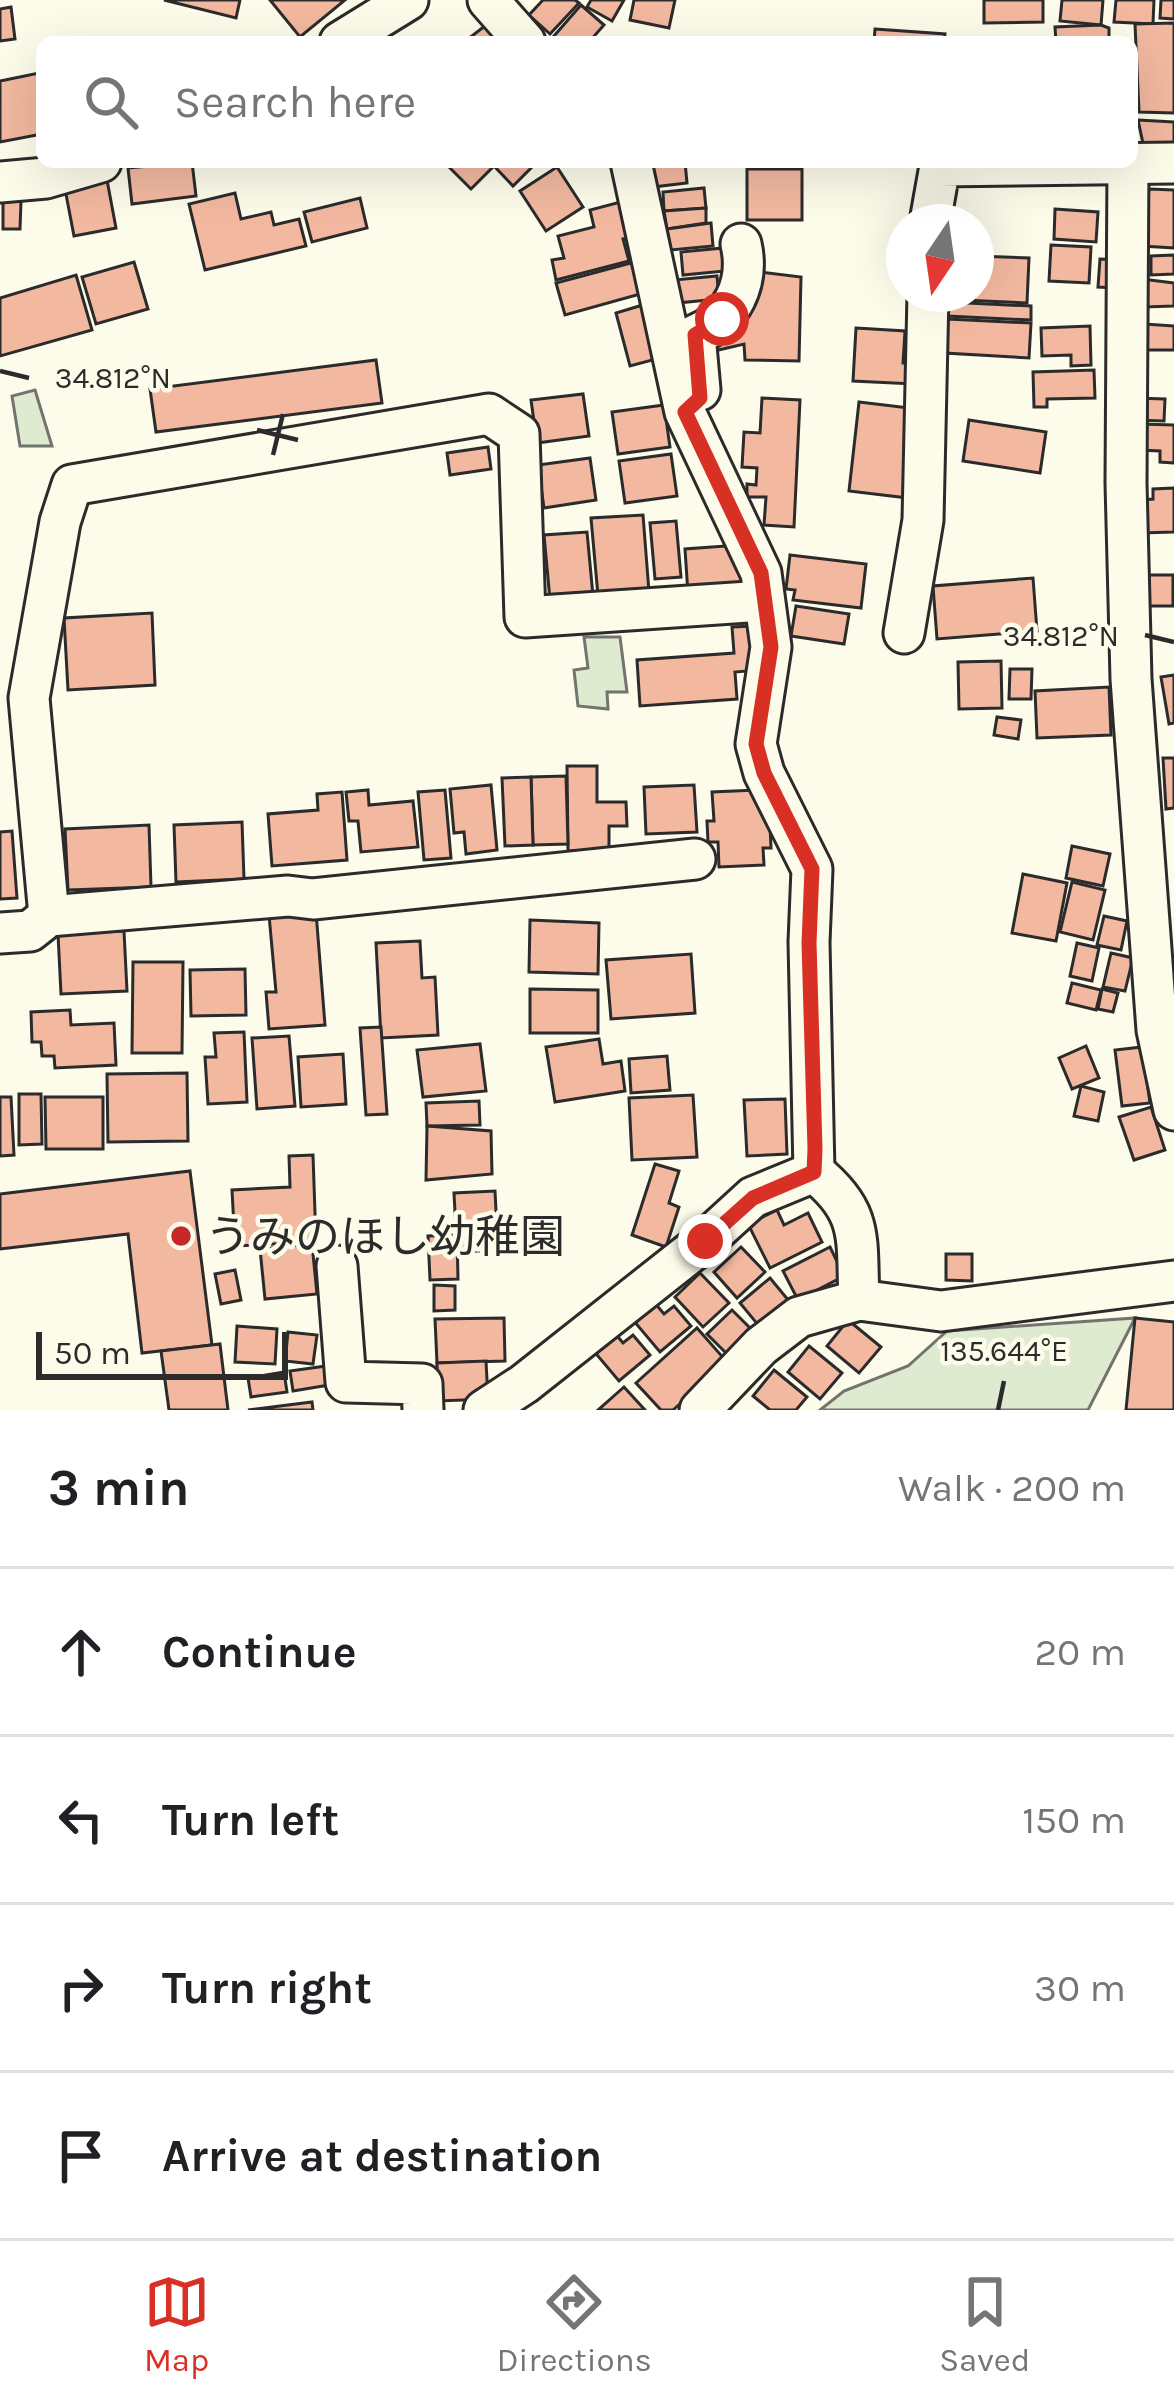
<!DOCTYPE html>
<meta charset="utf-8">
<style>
:root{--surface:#fff;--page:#f6f6f6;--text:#202124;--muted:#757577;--line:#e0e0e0;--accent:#d93025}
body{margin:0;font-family:Karla,"Noto Sans JP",sans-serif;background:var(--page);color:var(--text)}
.compass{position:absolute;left:886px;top:204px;width:108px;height:108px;border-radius:50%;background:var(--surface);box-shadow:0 12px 48px #0002;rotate:193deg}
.scale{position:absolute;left:36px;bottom:30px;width:252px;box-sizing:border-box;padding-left:12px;border:6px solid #2b2b2b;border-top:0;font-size:33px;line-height:42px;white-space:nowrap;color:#2b2b2b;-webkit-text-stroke:9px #fdfbea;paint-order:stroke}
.stop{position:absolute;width:36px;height:36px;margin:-27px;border:9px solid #d93025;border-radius:50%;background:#fff}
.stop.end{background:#d93025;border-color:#fff;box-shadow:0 3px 12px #0008}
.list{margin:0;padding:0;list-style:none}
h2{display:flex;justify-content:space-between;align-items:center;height:156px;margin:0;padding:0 48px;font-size:51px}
h2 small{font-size:39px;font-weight:400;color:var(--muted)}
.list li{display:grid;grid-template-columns:78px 1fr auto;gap:36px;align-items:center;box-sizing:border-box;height:168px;padding:0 48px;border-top:3px solid var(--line)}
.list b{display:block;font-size:45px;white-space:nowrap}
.list em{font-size:39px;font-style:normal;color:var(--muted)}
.icon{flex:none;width:66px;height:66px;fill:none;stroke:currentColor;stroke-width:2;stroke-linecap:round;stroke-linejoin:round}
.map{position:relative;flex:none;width:1174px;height:1410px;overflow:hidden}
.search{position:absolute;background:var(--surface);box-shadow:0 12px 48px #0002;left:36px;right:36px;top:36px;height:132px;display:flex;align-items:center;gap:30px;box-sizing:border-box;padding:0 42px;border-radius:18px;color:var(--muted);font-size:45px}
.sheet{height:828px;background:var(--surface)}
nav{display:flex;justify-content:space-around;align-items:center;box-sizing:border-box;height:168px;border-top:3px solid var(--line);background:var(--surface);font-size:33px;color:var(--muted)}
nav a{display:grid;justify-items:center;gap:6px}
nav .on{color:var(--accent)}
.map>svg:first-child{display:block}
.green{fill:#deebd1;stroke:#74746e;stroke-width:3}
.building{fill:#f2b8a0;stroke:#2b2b2b;stroke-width:3}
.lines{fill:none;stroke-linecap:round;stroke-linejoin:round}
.minor-casing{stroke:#2b2b2b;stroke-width:45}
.minor{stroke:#fdfbea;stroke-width:39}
.route{stroke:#d93025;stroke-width:15}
.ticks{fill:none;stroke:#2b2b2b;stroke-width:4.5}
.poi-dot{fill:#c62828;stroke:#fdfbea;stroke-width:4.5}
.labels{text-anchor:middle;stroke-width:9;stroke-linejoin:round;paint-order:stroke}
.poi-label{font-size:45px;fill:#2b2b2b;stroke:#fdfbea;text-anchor:start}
.ticks-label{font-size:30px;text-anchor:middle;fill:#2b2b2b;stroke:#fdfbea;stroke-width:9;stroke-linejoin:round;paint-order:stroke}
</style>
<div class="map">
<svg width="1174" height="1410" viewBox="0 0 1174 1410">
<rect width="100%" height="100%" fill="#fdfbea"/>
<!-- green -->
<g class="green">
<polygon points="35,390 52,446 20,446 12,396"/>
<polygon points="584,637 620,637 627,692 607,692 608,709 578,706 574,670 588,668"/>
<polygon points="1135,1318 1088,1410 820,1410 844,1391 908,1366 947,1331"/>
</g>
<!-- building -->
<g class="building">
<polygon points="164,0 240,0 236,18"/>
<polygon points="270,0 345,0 300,37"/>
<polygon points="543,0 575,0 579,3 550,34 529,15"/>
<polygon points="591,0 624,0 612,21 587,7"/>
<polygon points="634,0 675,0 669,28 630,20"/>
<polygon points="984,0 1043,0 1043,22 984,23"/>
<polygon points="1062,0 1103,0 1101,25 1060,21"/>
<polygon points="1116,0 1154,0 1153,24 1114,22"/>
<polygon points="1161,0 1174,0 1174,19 1160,18"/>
<polygon points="581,5 604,25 589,42 560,42 554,36"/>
<polygon points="11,7 15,39 0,41 0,9"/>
<polygon points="490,22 506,42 464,42"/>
<polygon points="1174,23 1174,113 1139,112 1135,24"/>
<polygon points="1101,25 1109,28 1109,42 1056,42 1055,27"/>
<polygon points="875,29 945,34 944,42 874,42"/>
<polygon points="39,73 42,134 0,142 0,81"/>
<polygon points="1138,120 1174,122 1174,149 1144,148"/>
<polygon points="192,162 196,196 132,204 128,168"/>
<polygon points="444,162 537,162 513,186 494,166 471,189"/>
<polygon points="650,162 685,162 687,183 653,187"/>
<polygon points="557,167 583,207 546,231 520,191"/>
<rect x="747" y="169" width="55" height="51"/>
<polygon points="107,180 116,228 74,236 65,189"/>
<polygon points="704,188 706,208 664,211 663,192"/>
<polygon points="1149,189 1174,190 1174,248 1143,246"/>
<polygon points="235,193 241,219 271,212 274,225 299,219 306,246 205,270 189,204"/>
<polygon points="360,198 367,228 312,242 304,212"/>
<polygon points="628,200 638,236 623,239 629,261 556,280 552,260 564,258 558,236 594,227 590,210"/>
<polygon points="3,201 21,201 20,229 3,229"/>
<polygon points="706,208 706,223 667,229 664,211"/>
<polygon points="1055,209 1098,212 1096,242 1054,239"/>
<polygon points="711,223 713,246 671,250 667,229"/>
<polygon points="1051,245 1091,247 1089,283 1049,281"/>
<polygon points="723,248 725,271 683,275 681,252"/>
<polygon points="1174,255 1174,274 1151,275 1151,256"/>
<polygon points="976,256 1029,258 1027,303 963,300 963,294 976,294"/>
<polygon points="1100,259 1118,260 1116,288 1098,287"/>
<polygon points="642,260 651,291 565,315 556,283"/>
<polygon points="134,262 148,309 96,324 82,277"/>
<polygon points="760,272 801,277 799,361 745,360 744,344 714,351 753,298"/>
<polygon points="76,275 92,330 0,356 0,298"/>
<polygon points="717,276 719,299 677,303 674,280"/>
<polygon points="1142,279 1174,283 1174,306 1144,307"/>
<polygon points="947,302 1031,306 1031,320 947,316"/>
<polygon points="646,304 660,358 630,366 616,313"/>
<polygon points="947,319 1031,323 1029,358 945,353"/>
<polygon points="1144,324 1174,326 1174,350 1143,350"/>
<polygon points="1090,326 1091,365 1071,366 1071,355 1042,356 1041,328"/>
<polygon points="856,328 905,331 903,363 915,363 914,384 853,381"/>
<polygon points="376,360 382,403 156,432 150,389"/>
<polygon points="1094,370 1095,398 1047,399 1047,407 1034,407 1033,372"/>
<polygon points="583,394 589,436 537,443 531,400"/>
<polygon points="762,398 800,400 794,527 764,525 766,497 747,497 747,484 756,485 757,468 742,467 744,432 760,433"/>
<polygon points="1133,398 1165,399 1164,421 1132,420"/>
<polygon points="859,402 918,409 908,498 849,491"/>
<polygon points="664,405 670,447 618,454 612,412"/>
<polygon points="969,420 1046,432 1040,473 963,461"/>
<polygon points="1139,424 1174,425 1174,463 1160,462 1160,451 1138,450"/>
<polygon points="488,447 491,469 450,475 447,453"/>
<polygon points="671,454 677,496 625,503 619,461"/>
<polygon points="590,458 596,500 544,508 538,465"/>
<polygon points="1174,488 1174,532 1141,533 1140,500 1153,499 1153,489"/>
<polygon points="643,515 649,592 598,596 591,518"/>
<polygon points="676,521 681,577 655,579 650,523"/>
<polygon points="587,532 593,596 550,600 544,535"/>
<polygon points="739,545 742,591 688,594 685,549"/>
<polygon points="790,555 866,564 861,608 793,600 795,590 786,589"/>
<polygon points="1143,575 1173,575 1173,606 1144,606"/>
<polygon points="1033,578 1037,631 937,639 933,586"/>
<polygon points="796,606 849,614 844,644 791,636"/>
<polygon points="152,613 155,685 68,690 64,618"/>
<polygon points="755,626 759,670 735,672 737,699 640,706 637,660 734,653 732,627"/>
<polygon points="1001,661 1002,708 959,709 958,662"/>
<polygon points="1010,669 1032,669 1031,699 1009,699"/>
<polygon points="1174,675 1174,723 1169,724 1161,677"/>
<polygon points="1109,687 1111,735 1037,738 1035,691"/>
<polygon points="997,717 1021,720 1018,739 994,735"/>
<polygon points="1163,758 1174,758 1174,808 1166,809"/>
<polygon points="567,766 597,766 597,802 626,802 627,826 609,826 609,851 568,851"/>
<polygon points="566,776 568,844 533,845 531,777"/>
<polygon points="531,777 533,845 505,846 502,778"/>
<polygon points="491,785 497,850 466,854 464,832 454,833 450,789"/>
<polygon points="694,785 697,832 646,834 644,787"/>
<polygon points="368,790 369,805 413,801 418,847 361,852 358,821 349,821 346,792"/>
<polygon points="445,790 451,858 424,860 418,792"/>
<polygon points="757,790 769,800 771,848 763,848 764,865 719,867 718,842 708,842 707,821 714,821 712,792"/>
<polygon points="342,792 347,860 272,866 268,814 318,810 317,794"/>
<polygon points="242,822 244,879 176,882 174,825"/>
<polygon points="149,825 151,887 68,890 65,829"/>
<polygon points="12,831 17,898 0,899 0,832"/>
<polygon points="1072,846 1110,854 1103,886 1066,878"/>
<polygon points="1023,874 1067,883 1056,941 1012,933"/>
<polygon points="1072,882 1105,890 1093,940 1060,932"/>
<polygon points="316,912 325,1025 269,1029 266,992 276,992 269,915"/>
<polygon points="1104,916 1127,921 1121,950 1097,945"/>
<polygon points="530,920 599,923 598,974 529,972"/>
<polygon points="124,931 127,991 61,994 58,934"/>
<polygon points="420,941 422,978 435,977 438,1035 381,1038 376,943"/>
<polygon points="1077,943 1099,948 1092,981 1070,976"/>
<polygon points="1111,953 1133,958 1125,991 1103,987"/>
<polygon points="691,954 695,1013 611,1019 606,960"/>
<polygon points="133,962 183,962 182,1053 132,1053"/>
<polygon points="245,969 246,1015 191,1016 190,970"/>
<polygon points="1072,983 1101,990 1096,1010 1067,1003"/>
<polygon points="530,989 598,990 598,1033 530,1033"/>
<polygon points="1102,989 1118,993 1113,1012 1098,1009"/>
<polygon points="70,1010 71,1025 114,1023 116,1065 55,1068 54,1056 42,1056 41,1042 32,1042 31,1012"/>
<polygon points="381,1027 387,1114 366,1115 360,1028"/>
<polygon points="244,1032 247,1102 208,1104 205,1057 216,1057 214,1033"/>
<polygon points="289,1036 295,1106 257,1109 252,1038"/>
<polygon points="599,1039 603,1064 621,1061 625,1091 555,1102 546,1047"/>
<polygon points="480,1044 486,1091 423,1097 417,1050"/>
<polygon points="1086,1046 1099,1078 1072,1089 1059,1058"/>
<polygon points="1142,1047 1150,1103 1122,1106 1115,1050"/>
<polygon points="343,1054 346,1104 301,1107 298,1057"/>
<polygon points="667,1056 670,1090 631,1093 629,1059"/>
<polygon points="187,1073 188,1141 108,1142 107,1074"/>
<polygon points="1081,1086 1104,1092 1098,1121 1074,1116"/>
<polygon points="19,1094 41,1094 42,1144 19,1145"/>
<polygon points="693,1095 697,1157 632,1160 629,1098"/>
<polygon points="0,1097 11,1097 14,1155 0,1156"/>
<polygon points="45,1097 103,1097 103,1149 46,1149"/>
<polygon points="785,1099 787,1154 747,1156 744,1100"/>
<polygon points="479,1101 480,1125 427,1126 426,1103"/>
<polygon points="1151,1107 1165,1150 1134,1160 1119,1117"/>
<polygon points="427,1126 491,1131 492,1174 426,1180"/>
<polygon points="313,1155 316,1242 235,1246 232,1190 290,1187 289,1156"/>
<polygon points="655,1164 679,1171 669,1203 679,1207 666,1247 632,1235"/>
<polygon points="190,1171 212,1345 142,1353 128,1234 0,1249 0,1194"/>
<polygon points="495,1191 498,1250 457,1252 454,1193"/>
<polygon points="777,1210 784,1225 808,1213 822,1242 770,1268 748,1224"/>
<polygon points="457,1235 458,1279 430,1280 428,1236"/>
<polygon points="312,1244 317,1294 265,1299 260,1249"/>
<polygon points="741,1247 765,1272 737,1298 714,1272"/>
<polygon points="830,1247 844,1276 798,1300 783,1271"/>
<polygon points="946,1254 972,1254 972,1281 946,1280"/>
<polygon points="235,1270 241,1300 221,1304 215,1274"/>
<polygon points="700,1273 729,1303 703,1327 675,1297"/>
<polygon points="770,1278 794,1307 764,1332 740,1303"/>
<polygon points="434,1285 455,1286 455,1310 434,1311"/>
<polygon points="654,1302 664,1314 674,1306 691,1326 660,1352 633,1320"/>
<polygon points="732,1310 757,1335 732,1359 707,1334"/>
<polygon points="504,1318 505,1361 437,1363 435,1319"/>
<polygon points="1135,1318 1174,1322 1174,1410 1126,1410"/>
<polygon points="848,1320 881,1347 859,1373 827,1346"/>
<polygon points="237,1326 277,1329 275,1364 235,1362"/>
<polygon points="697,1328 727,1362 673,1410 661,1410 636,1383"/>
<polygon points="613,1331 623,1343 633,1335 650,1355 619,1381 592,1349"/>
<polygon points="288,1332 317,1335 313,1364 285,1361"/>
<polygon points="220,1344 228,1410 169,1410 161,1351"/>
<polygon points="809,1346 842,1373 820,1399 788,1372"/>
<polygon points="486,1361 488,1399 438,1401 437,1363"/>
<polygon points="326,1366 329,1385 293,1391 290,1371"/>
<polygon points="774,1370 807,1397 796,1410 770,1410 753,1396"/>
<polygon points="284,1372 287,1392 251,1397 248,1378"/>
<polygon points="624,1387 645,1410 598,1410"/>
<polygon points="312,1402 313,1410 248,1410"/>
</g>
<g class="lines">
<!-- minor casing -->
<g class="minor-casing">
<g id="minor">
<polyline points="488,0 525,42"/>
<polyline points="340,42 408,0"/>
<polyline points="631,162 685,412 761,573 771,647 756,744 764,773 812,869 809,942 814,1172"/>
<polyline points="1128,166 1126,483 1131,679 1157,1030 1174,1110"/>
<polyline points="0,182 46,178 101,162"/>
<polyline points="930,222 940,166 1174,163"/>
<path d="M700,390L695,335C732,320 750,283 741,244"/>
<polyline points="904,633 923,520 928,294"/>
<polyline points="49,916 29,698 60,522 72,485 489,414 519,434 525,617 764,601"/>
<polyline points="0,933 30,931 49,916 288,896 313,899 695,859"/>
<path d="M814,1172C865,1213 856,1239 859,1300"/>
<polyline points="337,1266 346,1382 422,1384 423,1410"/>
<polyline points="484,1410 524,1384 705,1241 753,1197 814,1172"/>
<polyline points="700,1410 761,1346 799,1317 859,1300 941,1311 1174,1281"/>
</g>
</g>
<!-- minor -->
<use href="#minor" class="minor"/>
</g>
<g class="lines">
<!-- route -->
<polyline class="route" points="705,1241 753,1198 814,1172 815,1149 809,943 812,869 764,773 756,744 771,647 761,573 685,412 700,398 695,335 722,319"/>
</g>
<!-- ticks -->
<path class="ticks" d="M0,371L29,378M257,430L298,440M273,455L283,414M1145,635L1174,642M998,1410L1004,1381"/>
<!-- markers -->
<circle class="poi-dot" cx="181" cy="1236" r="12"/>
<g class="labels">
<!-- poi labels -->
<g class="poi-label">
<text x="205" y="1252">うみのほし幼稚園</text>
</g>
</g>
<g class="ticks-label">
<text x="113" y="388">34.812°N</text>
<text x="1061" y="646">34.812°N</text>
<text x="1004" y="1361">135.644°E</text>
</g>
</svg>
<svg class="compass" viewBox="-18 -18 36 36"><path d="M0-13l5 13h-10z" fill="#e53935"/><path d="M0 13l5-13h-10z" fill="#757577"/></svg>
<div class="scale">50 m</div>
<div class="stop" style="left:722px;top:319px"></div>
<div class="stop end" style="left:705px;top:1241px"></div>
<div class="search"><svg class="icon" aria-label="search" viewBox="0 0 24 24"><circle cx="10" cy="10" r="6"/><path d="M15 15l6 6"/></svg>Search here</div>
</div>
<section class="sheet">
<h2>3 min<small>Walk · 200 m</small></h2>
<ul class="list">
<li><svg class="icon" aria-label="ahead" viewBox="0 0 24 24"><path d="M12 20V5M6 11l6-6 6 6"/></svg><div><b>Continue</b></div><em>20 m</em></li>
<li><svg class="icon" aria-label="left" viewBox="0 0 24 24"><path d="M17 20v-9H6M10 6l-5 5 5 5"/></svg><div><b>Turn left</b></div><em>150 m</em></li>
<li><svg class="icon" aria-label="right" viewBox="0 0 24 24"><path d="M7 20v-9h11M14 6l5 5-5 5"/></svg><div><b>Turn right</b></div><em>30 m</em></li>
<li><svg class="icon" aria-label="arrive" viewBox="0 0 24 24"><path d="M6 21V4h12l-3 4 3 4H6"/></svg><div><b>Arrive at destination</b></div></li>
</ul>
</section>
<nav>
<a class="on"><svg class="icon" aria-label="map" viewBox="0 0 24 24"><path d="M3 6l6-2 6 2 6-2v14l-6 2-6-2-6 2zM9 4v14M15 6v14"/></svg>Map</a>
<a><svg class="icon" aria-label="directions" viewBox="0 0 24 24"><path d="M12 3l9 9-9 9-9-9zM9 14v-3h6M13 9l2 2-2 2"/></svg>Directions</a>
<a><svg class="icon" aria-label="saved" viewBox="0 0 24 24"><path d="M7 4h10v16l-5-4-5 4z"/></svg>Saved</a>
</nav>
